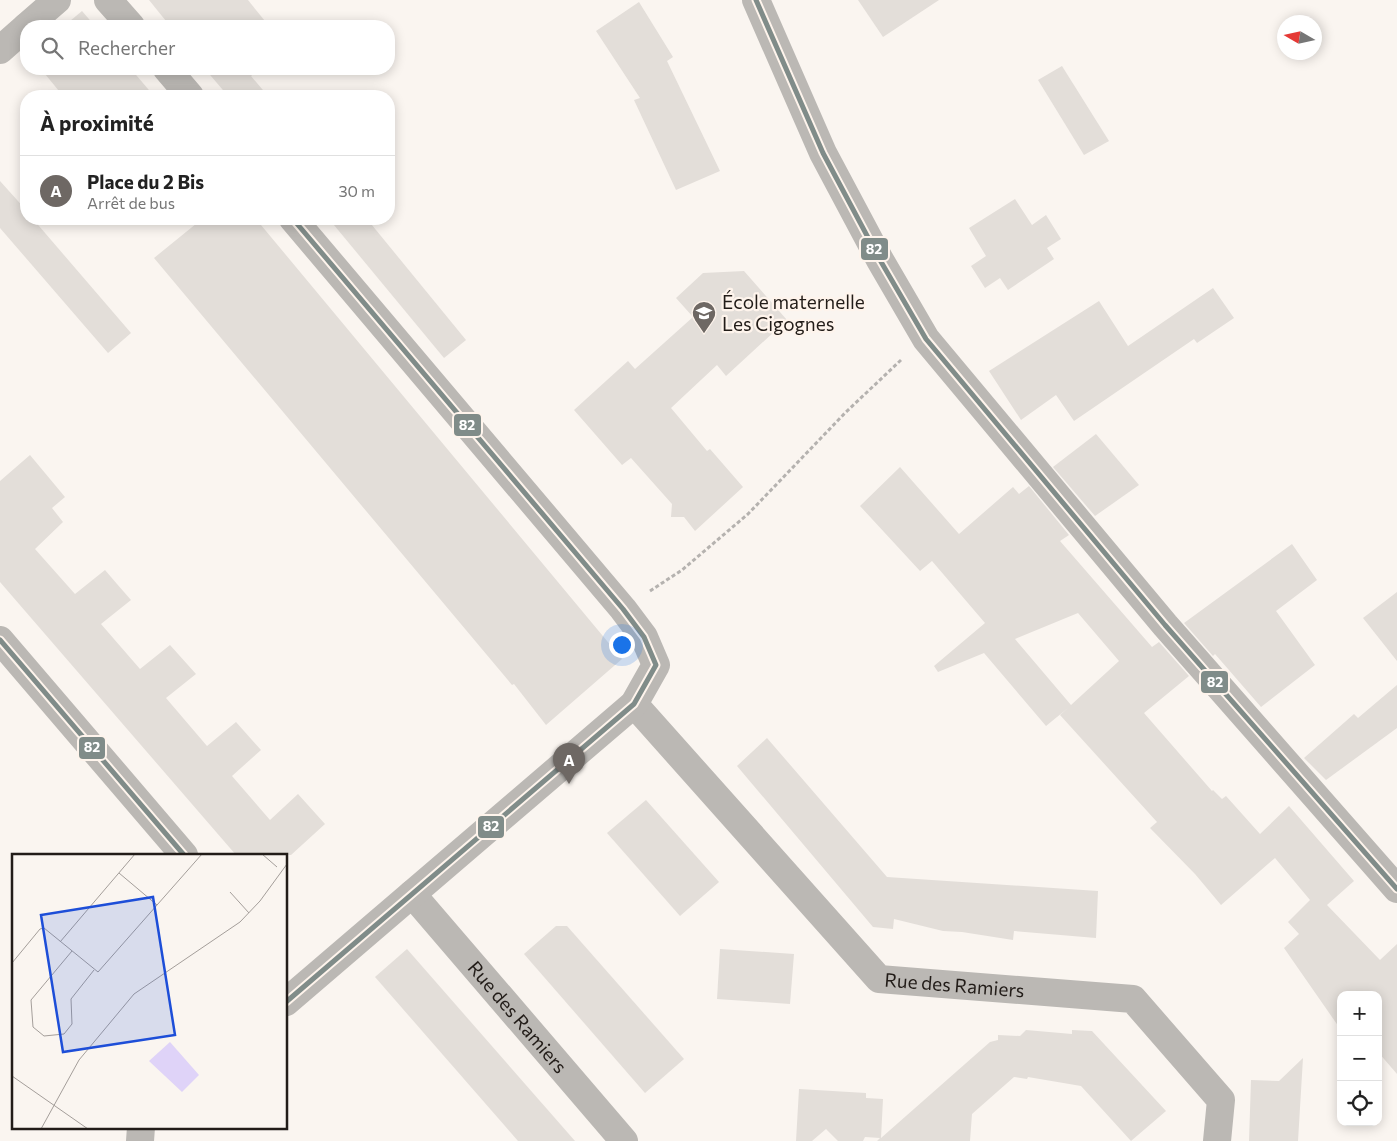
<!DOCTYPE html>
<html lang="fr">
<meta charset="utf-8">
<style>
:root{--surface:#fff;--page:#f2f2f2;--text:#222;--muted:#767676;--line:#e0e0e0;--accent:#6e6864}
body{margin:0;font-family:Commissioner,sans-serif;background:var(--page);color:var(--text)}
.controls{position:absolute;right:15px;bottom:15px;display:grid;overflow:hidden;border-radius:10px;box-shadow:0 2px 12px #0003}
.controls button{width:45px;height:45px;display:grid;place-items:center;padding:0;border:0;border-bottom:1px solid var(--line);background:var(--surface);color:var(--text);font:25px sans-serif}
.compass{position:absolute;left:1277px;top:15px;width:45px;height:45px;border-radius:50%;background:var(--surface);box-shadow:0 2px 12px #0003;rotate:279deg}
.you{position:absolute;left:621px;top:644px;width:18px;height:18px;margin:-12px;border:4px solid #fff;border-radius:50%;background:#1a73e8;box-shadow:0 0 0 8px #1a73e833}
.badge{display:grid;place-items:center;width:32px;height:32px;border-radius:50%;background:var(--accent);color:#fff;font-size:16px;font-weight:700}
.pin{position:absolute;translate:-50% -41px;filter:drop-shadow(0 1px 2px #0008)}
.pin::after{content:'';position:absolute;top:26px;width:18px;height:15px;background:inherit;clip-path:polygon(0 0,100% 0,50% 100%)}
.list{margin:0;padding:0;list-style:none}
h2{display:flex;justify-content:space-between;align-items:center;height:65px;margin:0;padding:0 20px;font-size:21px}
h2 small{font-size:16px;font-weight:400;color:var(--muted)}
.list li{display:grid;grid-template-columns:32px 1fr auto;gap:15px;align-items:center;box-sizing:border-box;height:70px;padding:0 20px;border-top:1px solid var(--line)}
.list b{display:block;font-size:19px;white-space:nowrap}
.list p{margin:0;font-size:16px;white-space:nowrap;color:var(--muted)}
.list em{font-size:16px;font-style:normal;color:var(--muted)}
.icon{flex:none;width:28px;height:28px;fill:none;stroke:currentColor;stroke-width:2;stroke-linecap:round;stroke-linejoin:round}
.map{position:relative;flex:none;width:1397px;height:1141px;overflow:hidden}
.search{position:absolute;background:var(--surface);box-shadow:0 2px 12px #0003;left:20px;top:20px;width:375px;height:55px;display:flex;align-items:center;gap:12px;box-sizing:border-box;padding:0 18px;border-radius:20px;color:var(--muted);font-size:19px}
.panel{position:absolute;background:var(--surface);box-shadow:0 2px 12px #0003;left:20px;top:90px;width:375px;height:135px;border-radius:20px}
.map>svg:first-child{display:block}
.building{fill:#e3ded9;fill-rule:evenodd}
.lines{fill:none;stroke-linecap:round;stroke-linejoin:round}
.path{stroke:#b5b2af;stroke-width:3;stroke-dasharray:4 2.5;stroke-linecap:butt}
.minor{stroke:#bbb8b4;stroke-width:28}
.tertiary{stroke:#bbb8b4;stroke-width:28}
.bus-1-casing{stroke:#fef4ec;stroke-width:9}
.bus-1{stroke:#808c89;stroke-width:5}
.labels{text-anchor:middle;stroke-width:4.5;stroke-linejoin:round;paint-order:stroke}
.poi-label{font-size:19px;fill:#221c18;stroke:#fef4ec;text-anchor:start}
.street-label{font-size:19px;fill:#221c18;stroke:#fef4ec}
.inset-road{fill:none;stroke:#a49e9a;stroke-width:1}
.view{fill:#1d4ed8;fill-opacity:0.15;stroke:#1d4ed8;stroke-width:2.5}
.inset-edge{fill:none;stroke:#221c18;stroke-width:2.5}
.line-badge{stroke:#fef4ec;stroke-width:2}
.badge-label{font-size:14px;text-anchor:middle;font-weight:bold;fill:#fff}
</style>
<div class="map">
<svg width="1397" height="1141" viewBox="0 0 1397 1141">
<rect width="100%" height="100%" fill="#faf5f0"/>
<!-- building -->
<g class="building">
<polygon points="149,0 248,0 269,26 170,26"/>
<polygon points="858,0 939,0 883,37"/>
<polygon points="639,2 673,57 667,61 720,171 676,190 634,100 640,98 596,31"/>
<polygon points="82,11 95,26 64,26"/>
<polygon points="1062,66 1109,141 1084,155 1038,80"/>
<polygon points="41,69 131,69 154,96 63,96"/>
<polygon points="205,69 259,69 251,76 268,96 228,96"/>
<polygon points="0,181 26,210 26,219 33,219 131,333 108,353 0,228"/>
<polygon points="1015,199 1032,225 1046,215 1061,239 1047,248 1054,259 1008,290 1000,278 985,288 971,266 986,256 969,228"/>
<polygon points="202,219 256,219 622,659 546,725 514,684 512,685 154,258"/>
<polygon points="329,219 367,219 466,340 444,358"/>
<polygon points="744,271 787,320 726,376 717,365 671,408 707,451 710,449 743,487 695,531 684,517 671,517 672,504 631,458 622,465 574,410 628,361 635,369 693,317 676,298 703,273"/>
<polygon points="1213,288 1234,318 1197,343 1194,339 1074,421 1056,395 1021,420 989,371 1099,301 1128,346"/>
<polygon points="1096,434 1139,485 1095,516 1053,467"/>
<polygon points="30,455 65,497 52,508 63,522 35,549 75,594 105,570 117,584 131,600 101,624 140,669 170,645 196,674 166,698 207,746 236,722 261,750 232,776 270,820 298,794 325,824 291,855 236,855 0,582 0,481"/>
<path d="M900,467L959,534L1013,487L1019,494L1029,486L1069,535L1060,541L1152,647L1159,642L1189,676L1144,713L1212,791L1213,790L1222,799L1226,796L1260,834L1289,806L1354,881L1327,905L1380,960L1397,944V1074L1378,1052V995H1341V1030L1284,948L1299,934L1288,922L1310,900L1275,858L1221,905L1195,874L1150,828L1157,822L1060,715L1068,708L1046,726L984,653L938,672L934,666L985,623L932,561L920,571L860,506ZM1078,613L1119,661L1071,705L1015,639Z"/>
<polygon points="1292,544 1317,580 1276,611 1315,665 1261,707 1215,654 1213,656 1184,623"/>
<polygon points="1397,592 1397,661 1363,618"/>
<polygon points="1397,685 1397,728 1326,780 1304,758 1354,714 1358,718"/>
<polygon points="767,738 887,877 1098,891 1096,938 1014,931 1013,940 962,932 943,931 894,919 893,929 873,927 737,766"/>
<polygon points="646,800 719,882 680,916 607,833"/>
<polygon points="556,926 567,926 684,1059 645,1093 524,954"/>
<polygon points="407,949 575,1141 518,1141 375,977"/>
<polygon points="720,949 794,954 790,1004 717,999"/>
<polygon points="1026,1030 1072,1034 1072,1030 1092,1031 1166,1111 1131,1141 1081,1086 1028,1077 1027,1079 1014,1077 972,1114 970,1141 877,1141 880,1138 865,1137 863,1141 838,1141 826,1129 812,1141 796,1141 799,1089 866,1093 866,1098 883,1099 881,1138 990,1042 998,1040 998,1035 1020,1036"/>
<polygon points="1303,1058 1298,1141 1249,1141 1251,1080 1279,1081"/>
</g>
<g class="lines">
<!-- path -->
<polyline class="path" points="650,591 682,570 748,514 846,412 901,360"/>
<!-- minor -->
<g class="minor">
<polyline points="108,0 131,26"/>
<polyline points="27,26 57,0"/>
<polyline points="0,50 26,27"/>
<polyline points="167,69 190,96"/>
<polyline points="0,640 184,855"/>
<path id="s1" d="M634,704L879,979L1133,999L1221,1100L1217,1141"/>
<path id="s2" d="M412,894L624,1141"/>
<polyline points="286,1002 634,704 656,665 644,637 623,609 293,219"/>
<polyline points="140,1141 141,1127"/>
</g>
<!-- tertiary -->
<polyline class="tertiary" points="756,0 823,153 880,260 926,339 1165,625 1397,889"/>
<!-- bus-1 casing -->
<g class="bus-1-casing">
<g id="bus-1">
<polyline points="756,0 823,153 880,260 926,339 1165,625 1397,889"/>
<polyline points="0,640 184,855"/>
<polyline points="286,1002 634,704 656,665 644,637 623,609 293,219"/>
</g>
</g>
<!-- bus-1 -->
<use href="#bus-1" class="bus-1"/>
</g>
<!-- icons -->
<defs>
<g id="school-pin" transform="scale(1.25)"><path d="M0 17L-7.5 6A9.5 9.5 0 1 1 7.5 6Z" fill="#6e6864" stroke="#fef4ec"/><path d="M0-5L7-2L0 1L-7-2ZM-4 1L0 2.5L4 1V4Q0 6-4 4Z" fill="#fff"/></g>
</defs>
<g fill-rule="evenodd">
<use href="#school-pin" x="704" y="313"/>
</g>
<g class="labels">
<!-- poi labels -->
<g class="poi-label">
<text x="722" y="309">École maternelle<tspan x="722" dy="22">Les Cigognes</tspan></text>
</g>
<!-- street labels -->
<g class="street-label">
<text dy="7" stroke="none"><textPath href="#s1" startOffset="444">Rue des Ramiers</textPath></text>
<text dy="7" stroke="none"><textPath href="#s2" startOffset="162">Rue des Ramiers</textPath></text>
</g>
</g>
<!-- overview -->
<g transform="translate(12 854)">
<rect width="275" height="275" fill="#faf5f0"/>
<path d="M158,188L187,221L170,238L137,207Z" fill="#dfd3f8"/>
<path class="inset-road" d="M250,0L265,13M107,19L145,51M218,38L237,59M48,88L123,0M60,97L19,146L21,173L32,182L52,180L60,170L59,145L82,116M0,109L28,75L32,74L86,118L190,0M0,222L76,275M29,275L67,206L122,140L228,68L248,47L275,10"/>
<path class="view" d="M141,43L163,181L51,198L29,61Z"/>
<rect width="275" height="275" class="inset-edge"/>
</g>
<g class="line-badge">
<rect x="860" y="237" width="29" height="24" rx="5" fill="#808c89"/>
<rect x="453" y="413" width="29" height="24" rx="5" fill="#808c89"/>
<rect x="1200" y="670" width="29" height="24" rx="5" fill="#808c89"/>
<rect x="78" y="736" width="28" height="24" rx="5" fill="#808c89"/>
<rect x="477" y="815" width="28" height="24" rx="5" fill="#808c89"/>
</g>
<g class="badge-label">
<text x="874" y="254">82</text>
<text x="467" y="430">82</text>
<text x="1215" y="687">82</text>
<text x="92" y="752">82</text>
<text x="491" y="831">82</text>
</g>
</svg>
<div class="controls">
<button>+</button>
<button>−</button>
<button><svg class="icon" aria-label="locate" viewBox="0 0 24 24"><circle cx="12" cy="12" r="6"/><path d="M12 2v4M12 18v4M2 12h4M18 12h4"/></svg></button>
</div>
<svg class="compass" viewBox="-18 -18 36 36"><path d="M0-13l5 13h-10z" fill="#e53935"/><path d="M0 13l5-13h-10z" fill="#767676"/></svg>
<div class="you"></div>
<div class="pin badge" style="left:569px;top:784px">A</div>
<div class="search"><svg class="icon" aria-label="search" viewBox="0 0 24 24"><circle cx="10" cy="10" r="6"/><path d="M15 15l6 6"/></svg>Rechercher</div>
<section class="panel">
<h2>À proximité<small></small></h2>
<ul class="list">
<li><span class="badge">A</span><div><b>Place du 2 Bis</b><p>Arrêt de bus</p></div><em>30 m</em></li>
</ul>
</section>
</div>
